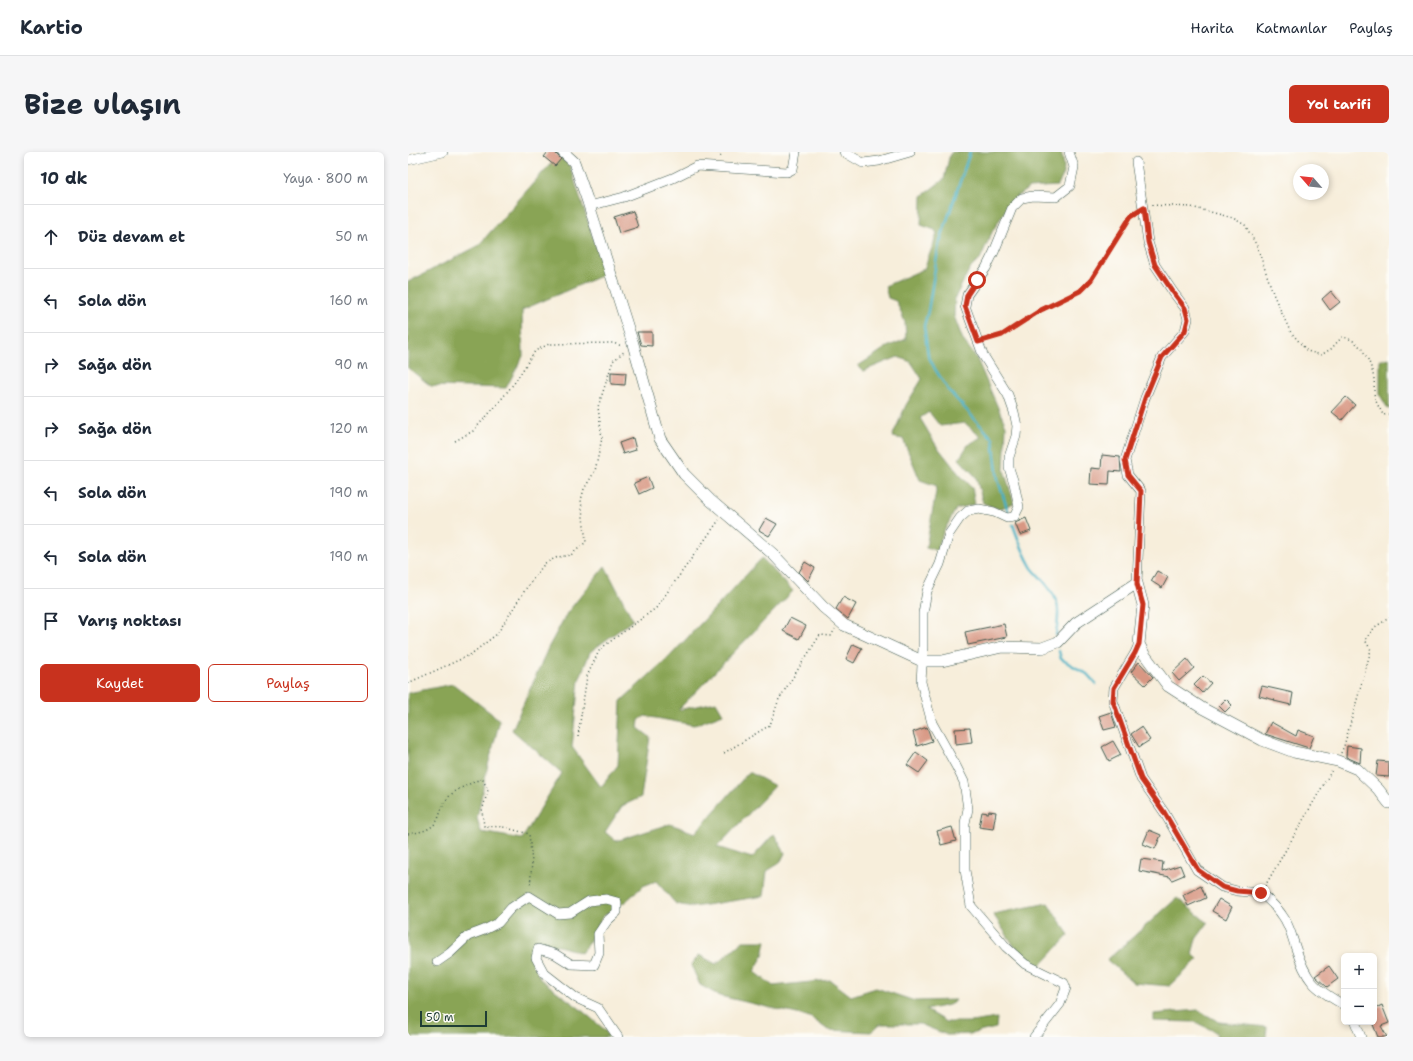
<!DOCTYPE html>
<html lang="tr">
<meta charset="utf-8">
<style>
:root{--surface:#fff;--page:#f6f6f7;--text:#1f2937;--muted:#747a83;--line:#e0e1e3;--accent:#c8321e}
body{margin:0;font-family:"Shantell Sans",sans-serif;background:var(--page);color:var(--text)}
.controls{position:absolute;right:12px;bottom:12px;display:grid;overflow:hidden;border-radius:6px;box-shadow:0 2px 6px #0003}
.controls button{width:36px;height:36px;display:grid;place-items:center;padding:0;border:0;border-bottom:1px solid var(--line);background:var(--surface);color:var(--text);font:20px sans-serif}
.compass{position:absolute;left:885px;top:12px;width:36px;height:36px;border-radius:50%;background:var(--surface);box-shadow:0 2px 6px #0003;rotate:298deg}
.scale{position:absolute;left:12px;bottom:10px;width:67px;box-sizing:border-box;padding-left:4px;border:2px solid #1f3d34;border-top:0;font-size:11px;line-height:14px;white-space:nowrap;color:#1f3d34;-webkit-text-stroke:3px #fdfcf7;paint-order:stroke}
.stop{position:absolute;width:12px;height:12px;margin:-9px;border:3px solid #c8321e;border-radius:50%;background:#fff}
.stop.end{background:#c8321e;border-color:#fff;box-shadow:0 1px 4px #0008}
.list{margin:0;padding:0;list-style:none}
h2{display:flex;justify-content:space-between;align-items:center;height:52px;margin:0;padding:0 16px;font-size:17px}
h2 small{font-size:13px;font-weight:400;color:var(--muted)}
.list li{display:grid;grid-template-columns:26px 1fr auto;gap:12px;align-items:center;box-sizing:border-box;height:64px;padding:0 16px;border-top:1px solid var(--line)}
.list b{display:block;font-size:15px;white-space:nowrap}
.list em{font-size:13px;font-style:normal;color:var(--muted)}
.actions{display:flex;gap:8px;padding:12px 16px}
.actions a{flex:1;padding:9px 0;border:1px solid var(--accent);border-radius:6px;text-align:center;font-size:14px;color:var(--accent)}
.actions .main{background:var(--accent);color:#fff}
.icon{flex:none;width:22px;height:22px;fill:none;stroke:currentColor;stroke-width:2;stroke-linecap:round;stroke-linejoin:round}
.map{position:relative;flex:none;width:981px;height:885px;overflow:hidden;border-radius:6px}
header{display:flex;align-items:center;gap:24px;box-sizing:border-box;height:56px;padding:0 20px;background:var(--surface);border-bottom:1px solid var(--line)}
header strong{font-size:19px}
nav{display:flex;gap:22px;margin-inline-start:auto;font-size:14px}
.intro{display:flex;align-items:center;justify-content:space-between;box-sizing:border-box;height:96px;padding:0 24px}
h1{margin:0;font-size:28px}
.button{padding:10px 18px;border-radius:6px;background:var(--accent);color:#fff;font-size:14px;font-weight:700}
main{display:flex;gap:24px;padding:0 24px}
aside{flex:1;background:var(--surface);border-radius:6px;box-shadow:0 2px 6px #0003}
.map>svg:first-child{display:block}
.forest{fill:#89a455;stroke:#547044}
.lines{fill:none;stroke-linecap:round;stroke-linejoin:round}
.stream{stroke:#47b1c5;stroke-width:2.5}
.building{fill:#d89783}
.minor-casing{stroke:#3f584d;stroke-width:10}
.tertiary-casing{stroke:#3f584d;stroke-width:12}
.path{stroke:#3f584d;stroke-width:1.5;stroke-dasharray:1 3;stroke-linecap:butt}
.minor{stroke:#fff;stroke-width:9}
.tertiary{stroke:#fff;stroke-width:11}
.route{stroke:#c8321e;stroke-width:5}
</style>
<header>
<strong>Kartio</strong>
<nav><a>Harita</a><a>Katmanlar</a><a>Paylaş</a></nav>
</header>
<div class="intro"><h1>Bize ulaşın</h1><a class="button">Yol tarifi</a></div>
<main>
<aside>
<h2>10 dk<small>Yaya · 800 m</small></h2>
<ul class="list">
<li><svg class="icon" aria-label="ahead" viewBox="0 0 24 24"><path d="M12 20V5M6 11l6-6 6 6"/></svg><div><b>Düz devam et</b></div><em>50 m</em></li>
<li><svg class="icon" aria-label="left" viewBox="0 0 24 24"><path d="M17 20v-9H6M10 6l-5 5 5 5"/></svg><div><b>Sola dön</b></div><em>160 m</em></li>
<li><svg class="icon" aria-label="right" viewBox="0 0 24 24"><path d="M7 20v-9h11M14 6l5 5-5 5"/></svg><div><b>Sağa dön</b></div><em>90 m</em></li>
<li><svg class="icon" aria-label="right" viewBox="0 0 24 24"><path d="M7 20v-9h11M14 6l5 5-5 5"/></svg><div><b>Sağa dön</b></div><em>120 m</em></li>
<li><svg class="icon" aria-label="left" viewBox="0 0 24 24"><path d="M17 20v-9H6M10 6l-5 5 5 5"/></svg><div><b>Sola dön</b></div><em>190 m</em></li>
<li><svg class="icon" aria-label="left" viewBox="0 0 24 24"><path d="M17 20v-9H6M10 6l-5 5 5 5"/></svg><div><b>Sola dön</b></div><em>190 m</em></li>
<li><svg class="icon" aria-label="arrive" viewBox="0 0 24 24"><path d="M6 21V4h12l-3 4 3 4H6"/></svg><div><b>Varış noktası</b></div></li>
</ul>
<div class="actions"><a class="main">Kaydet</a><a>Paylaş</a></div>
</aside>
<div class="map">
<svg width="981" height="885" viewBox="0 0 981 885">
<rect width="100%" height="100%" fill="#fdfcf7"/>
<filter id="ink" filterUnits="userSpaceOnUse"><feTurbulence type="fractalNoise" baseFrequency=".025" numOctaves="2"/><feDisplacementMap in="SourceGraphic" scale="8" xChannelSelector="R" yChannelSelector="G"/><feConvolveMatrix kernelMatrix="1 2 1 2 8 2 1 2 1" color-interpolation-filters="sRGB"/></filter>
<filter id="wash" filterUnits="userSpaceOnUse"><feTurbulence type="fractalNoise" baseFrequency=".012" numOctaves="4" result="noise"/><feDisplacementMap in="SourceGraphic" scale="16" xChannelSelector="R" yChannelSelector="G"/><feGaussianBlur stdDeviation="0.9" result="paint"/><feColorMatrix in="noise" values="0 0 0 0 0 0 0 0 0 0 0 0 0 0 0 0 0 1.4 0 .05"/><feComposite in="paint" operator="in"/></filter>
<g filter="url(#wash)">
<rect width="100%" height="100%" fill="#f7eedb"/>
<!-- forest -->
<g class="forest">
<path d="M544,0H653C657,15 658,21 649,34L621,36L605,47L585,78L572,107L561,118L547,146L546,164L555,188L568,205L598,274L596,318L606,351L591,357L575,351L568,325L551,307L560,293L573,285L557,271L532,274L521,260L512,266L528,293L551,322L564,335L567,352L548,357L535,381L529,399L518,395L529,334L512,328L495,287L484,285L498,253L514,227L503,210L490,205L455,219L450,214L479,195L498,187L497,170L488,149L480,146L477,134L516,117L529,82L527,78L513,73L514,44L536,27L542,2Z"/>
<polygon points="150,3 162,14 197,122 114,158 115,204 98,236 23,234 0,216 0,130 70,94"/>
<polygon points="981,206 981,257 980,257 972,243 972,208"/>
<path d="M354,406L385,439L270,558L308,550L315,562L286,573L237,564L231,568L230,576L242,585L233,645L214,654L197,680L208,689L262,672L287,681L341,620L367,634L309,695L344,706L366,682L377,701L372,711L359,719L356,744L285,755L268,752L248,729L235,734L218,749L194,765L181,790L173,801C160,796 141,790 127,793L123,804L132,827L171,856L197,878L201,885H0V541L45,532L92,568L79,617L69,666L73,680L114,687L154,621L104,578L140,496L159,461L197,414L225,468L182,500L171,528L164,595L193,635L210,613L213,549L265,501Z"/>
<polygon points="769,746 800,771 788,787 784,802 790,807 762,834 726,831 699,808"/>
<polygon points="640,751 661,783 632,814 612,803 585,762"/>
<polygon points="335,789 358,789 355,804 346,819 365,834 422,828 443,844 468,836 507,849 548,848 541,853 518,858 538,870 563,870 589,866 588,876 562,882 539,883 512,872 472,872 463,880 420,878 402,865 312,844 292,833 283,813 291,803 308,812"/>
<polygon points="790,858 811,870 859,875 858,885 809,885 808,880 787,870 746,869 746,862"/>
</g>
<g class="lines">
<!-- stream -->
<g class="stream">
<polyline points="562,0 531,92 520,159 516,174 520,203 527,217 541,239 585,287 590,328 600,359"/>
<path d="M605,373C610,387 616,403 624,416C633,427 645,437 649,451C652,461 649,473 648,483"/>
<polyline points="651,499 653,507 679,522 688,532"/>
</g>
</g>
<g id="blocks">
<!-- building -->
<g class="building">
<polygon points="140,0 148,0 148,2 153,7 147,14 136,5"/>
<polygon points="225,59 230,75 211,81 206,65"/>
<polygon points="923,139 932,150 922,158 914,147"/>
<polygon points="229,180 244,180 244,194 233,193"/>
<polygon points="203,220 218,221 217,233 203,232"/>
<polygon points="938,245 947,253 934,268 924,260"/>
<polygon points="225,286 228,298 215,302 211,291"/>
<polygon points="694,303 712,305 713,320 702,319 701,333 682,332 683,316 693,317"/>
<polygon points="240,325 244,336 231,342 226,331"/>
<polygon points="358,366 369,372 361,384 351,378"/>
<polygon points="618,366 623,379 612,383 607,371"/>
<polygon points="397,410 407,416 400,429 391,420"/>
<polygon points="749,419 760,425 754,436 743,429"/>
<polygon points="435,445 448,452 440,467 428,457"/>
<polygon points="382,466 398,474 391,487 375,479"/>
<polygon points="596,472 599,485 560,493 557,480"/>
<polygon points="445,492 454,496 446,511 438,507"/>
<polygon points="779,507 786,516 771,529 764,521"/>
<polygon points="731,510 745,525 737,533 723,520"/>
<polygon points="795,524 803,531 794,541 786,533"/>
<polygon points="854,534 885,541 883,553 866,549 867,548 851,544"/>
<polygon points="818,547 824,553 817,560 811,554"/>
<polygon points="703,560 708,575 696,578 691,564"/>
<polygon points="863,570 888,584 890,578 906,584 901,596 857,582"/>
<polygon points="519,575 524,589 509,594 505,580"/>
<polygon points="733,575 742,588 731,595 723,582"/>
<polygon points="562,576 564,590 548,592 547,577"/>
<polygon points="705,589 713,603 701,609 694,595"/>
<polygon points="939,594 953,596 952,611 938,605"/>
<polygon points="508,600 520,609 511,621 499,613"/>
<polygon points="970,609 981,610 981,625 968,624"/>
<polygon points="581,659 588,660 585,677 571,675 574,660 580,661"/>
<polygon points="544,675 548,689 533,693 529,679"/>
<polygon points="741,678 753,683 747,697 735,692"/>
<polygon points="733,707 755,710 754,719 772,713 776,723 764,728 762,725 731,719"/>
<polygon points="793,734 798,746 780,754 775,743"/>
<polygon points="811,747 824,755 818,767 804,759"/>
<polygon points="921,814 930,827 919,835 907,824"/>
<polygon points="974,853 981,871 973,874 979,885 970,885 964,870 966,870 966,857"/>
</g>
</g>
</g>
<g filter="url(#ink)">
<use href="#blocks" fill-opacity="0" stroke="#3f584d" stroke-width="1"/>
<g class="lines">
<!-- minor casing -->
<g class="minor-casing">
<g id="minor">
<polyline points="436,0 455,11 471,9 502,0"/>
<polyline points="0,8 35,0"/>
<polyline points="728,10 740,90 747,113 765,140 777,156 780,167 777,179 754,205 737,246 717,308 720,323 733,339 729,431"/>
<polyline points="181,54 216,45 265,26 289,14 379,20 385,17 388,0"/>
<path d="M731,492L727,501L706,536L705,549L733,627L756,660L789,718L814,735L829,739L853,741C860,748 869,755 874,763C881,772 884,784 887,794C898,828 905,836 936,853"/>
<polyline points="29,810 42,801 60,784 76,778 90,771 103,756 121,744 150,762 162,761 181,749 198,747 209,750 209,760 199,769 190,782 191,801 186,813 163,812 147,802 130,797 128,806 136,821 168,846 190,856 210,885"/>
<polyline points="947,870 953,885"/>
<polyline points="626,885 652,852 658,836 656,831 617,812 598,795 563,754 557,718 557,671 560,657 556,630 548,614 524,571 513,530 515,496 515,461 519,439 532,412 541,382 552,366 560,359 571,357 586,360 599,366 606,365 611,355 606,331 601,316 601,305 608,284 609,274 606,260 600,243 575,203 557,154 559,143 578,116 586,100 604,56 614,46 625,44 648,45 662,34 666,15 661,0"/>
</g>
</g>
<!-- tertiary casing -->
<g class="tertiary-casing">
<polyline id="tertiary" points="155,0 166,10 180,50 225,192 252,287 276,322 302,348 365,402 415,455 436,473 514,509 534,509 594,495 634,496 650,490 668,471 729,431 735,453 731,492 736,502 760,534 794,556 854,588 886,600 930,609 949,617 970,637 981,651"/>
</g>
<!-- path -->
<g class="path">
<polyline points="311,0 314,7"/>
<path d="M744,53L783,55L825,66L837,73L849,94L866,144L882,179L899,199L913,203L923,197L934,185C953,187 963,210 966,227C967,233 965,240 967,246C968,251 973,258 975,263L981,262"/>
<polyline points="579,187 594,183 633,159 672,139 683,128 723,64 727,62"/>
<polyline points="47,289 65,279 88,254 107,230 127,199 141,192 205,191 214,194"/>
<polyline points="0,531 62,503 89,482 119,435 137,411 150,405 163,403 178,390 173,348 176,337 187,319 194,286 190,255 205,209 217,199"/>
<polyline points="170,584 179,524 192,497 248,456 311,368"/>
<polyline points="316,601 362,573 371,547 412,483 423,484 427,477"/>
<polyline points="933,601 936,594 963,498 957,488 967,475 981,466"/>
<path d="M0,682C11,680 24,679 30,667C33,660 34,653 39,647C46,637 63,632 74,626L80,638L74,659L76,674L95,675L121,682L124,710L122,735"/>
<polyline points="857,734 924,618"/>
</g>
<!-- minor -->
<use href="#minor" class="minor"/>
<!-- tertiary -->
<use href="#tertiary" class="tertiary"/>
</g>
</g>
<g class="lines" filter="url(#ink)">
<!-- route -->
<polyline class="route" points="569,128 559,143 557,154 570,190 594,183 633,158 672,139 683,128 723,64 736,56 740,90 747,113 765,140 777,156 780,167 777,179 754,205 737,246 717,308 720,323 733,339 729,432 735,453 731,492 727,501 706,536 705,549 733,627 756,660 790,718 814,735 829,739 853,741"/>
</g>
</svg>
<div class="controls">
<button>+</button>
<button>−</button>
</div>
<svg class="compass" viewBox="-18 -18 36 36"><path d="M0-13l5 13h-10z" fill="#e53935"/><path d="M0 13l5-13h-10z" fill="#747a83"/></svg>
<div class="scale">50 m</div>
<div class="stop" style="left:569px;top:128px"></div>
<div class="stop end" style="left:853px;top:741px"></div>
</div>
</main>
